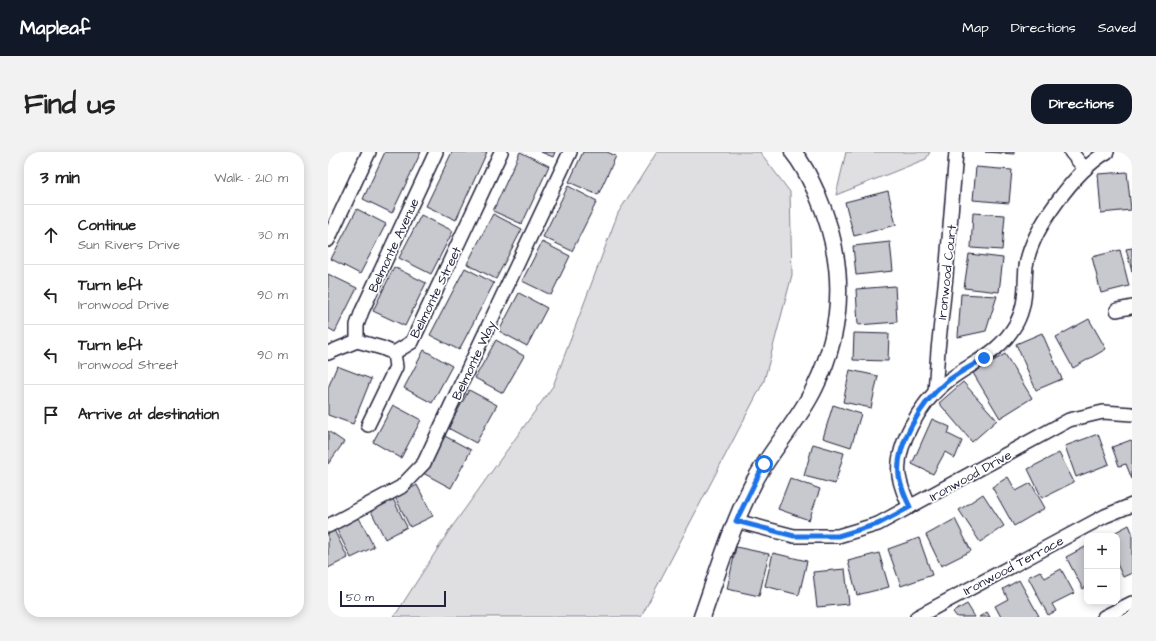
<!DOCTYPE html>
<meta charset="utf-8">
<style>
:root{--surface:#fff;--page:#f2f2f2;--text:#222;--muted:#767676;--line:#e0e0e0;--accent:#111827}
body{margin:0;font-family:"Architects Daughter",sans-serif;background:var(--page);color:var(--text)}
.controls{position:absolute;right:12px;bottom:12px;display:grid;overflow:hidden;border-radius:8px;box-shadow:0 2px 10px #0003}
.controls button{width:36px;height:36px;display:grid;place-items:center;padding:0;border:0;border-bottom:1px solid var(--line);background:var(--surface);color:var(--text);font:20px sans-serif}
.scale{position:absolute;left:12px;bottom:10px;width:106px;box-sizing:border-box;padding-left:4px;border:2px solid #22223b;border-top:0;font-size:11px;line-height:14px;white-space:nowrap;color:#22223b;-webkit-text-stroke:3px #fff;paint-order:stroke}
.stop{position:absolute;width:12px;height:12px;margin:-9px;border:3px solid #1a73e8;border-radius:50%;background:#fff}
.stop.end{background:#1a73e8;border-color:#fff;box-shadow:0 1px 4px #0008}
.list{margin:0;padding:0;list-style:none}
h2{display:flex;justify-content:space-between;align-items:center;height:52px;margin:0;padding:0 16px;font-size:17px}
h2 small{font-size:13px;font-weight:400;color:var(--muted)}
.list li{display:grid;grid-template-columns:26px 1fr auto;gap:12px;align-items:center;box-sizing:border-box;height:60px;padding:0 16px;border-top:1px solid var(--line)}
.list b{display:block;font-size:15px;white-space:nowrap}
.list p{margin:0;font-size:13px;white-space:nowrap;color:var(--muted)}
.list em{font-size:13px;font-style:normal;color:var(--muted)}
.icon{flex:none;width:22px;height:22px;fill:none;stroke:currentColor;stroke-width:2;stroke-linecap:round;stroke-linejoin:round}
.map{position:relative;flex:none;width:804px;height:465px;overflow:hidden;border-radius:16px}
header{display:flex;align-items:center;gap:24px;box-sizing:border-box;height:56px;padding:0 20px;background:var(--accent);color:#fff}
header strong{font-size:19px}
nav{display:flex;gap:22px;margin-inline-start:auto;font-size:14px}
.intro{display:flex;align-items:center;justify-content:space-between;box-sizing:border-box;height:96px;padding:0 24px}
h1{margin:0;font-size:28px}
.button{padding:10px 18px;border-radius:16px;background:var(--accent);color:#fff;font-size:14px;font-weight:700}
main{display:flex;gap:24px;padding:0 24px}
aside{flex:1;background:var(--surface);border-radius:16px;box-shadow:0 2px 10px #0003}
.map>svg:first-child{display:block}
.green{fill:#dfdfe2;stroke:#80808e}
.building{fill:#c8c8cf;stroke:#22223b}
.lines{fill:none;stroke-linecap:round;stroke-linejoin:round}
.minor-casing{stroke:#22223b;stroke-width:16}
.tertiary-casing{stroke:#22223b;stroke-width:19}
.minor{stroke:#fff;stroke-width:13}
.tertiary{stroke:#fff;stroke-width:16}
.route{stroke:#1a73e8;stroke-width:5}
.labels{text-anchor:middle;stroke-width:3.5;stroke-linejoin:round;paint-order:stroke}
.street-label{font-size:13px;fill:#22223b;stroke:#fff}
</style>
<header>
<strong>Mapleaf</strong>
<nav><a>Map</a><a>Directions</a><a>Saved</a></nav>
</header>
<div class="intro"><h1>Find us</h1><a class="button">Directions</a></div>
<main>
<aside>
<h2>3 min<small>Walk · 210 m</small></h2>
<ul class="list">
<li><svg class="icon" aria-label="ahead" viewBox="0 0 24 24"><path d="M12 20V5M6 11l6-6 6 6"/></svg><div><b>Continue</b><p>Sun Rivers Drive</p></div><em>30 m</em></li>
<li><svg class="icon" aria-label="left" viewBox="0 0 24 24"><path d="M17 20v-9H6M10 6l-5 5 5 5"/></svg><div><b>Turn left</b><p>Ironwood Drive</p></div><em>90 m</em></li>
<li><svg class="icon" aria-label="left" viewBox="0 0 24 24"><path d="M17 20v-9H6M10 6l-5 5 5 5"/></svg><div><b>Turn left</b><p>Ironwood Street</p></div><em>90 m</em></li>
<li><svg class="icon" aria-label="arrive" viewBox="0 0 24 24"><path d="M6 21V4h12l-3 4 3 4H6"/></svg><div><b>Arrive at destination</b></div></li>
</ul>
</aside>
<div class="map">
<svg width="804" height="465" viewBox="0 0 804 465">
<rect width="100%" height="100%" fill="#fff"/>
<filter id="ink" filterUnits="userSpaceOnUse"><feTurbulence type="fractalNoise" baseFrequency=".025" numOctaves="2"/><feDisplacementMap in="SourceGraphic" scale="8" xChannelSelector="R" yChannelSelector="G"/><feConvolveMatrix kernelMatrix="1 2 1 2 8 2 1 2 1" color-interpolation-filters="sRGB"/></filter>
<g filter="url(#ink)">
<!-- green -->
<g class="green">
<polygon points="329,0 432,0 462,40 464,123 436,229 313,465 66,465 121,379 225,234 290,61"/>
<polygon points="518,0 602,0 598,7 508,43"/>
</g>
<!-- building -->
<g class="building">
<polygon points="57,0 93,0 64,61 35,47"/>
<polygon points="124,0 159,0 128,68 98,54"/>
<polygon points="192,0 221,14 194,72 165,59"/>
<polygon points="213,0 227,0 225,5"/>
<polygon points="255,0 279,0 288,4 270,43 241,30"/>
<polygon points="657,0 686,0 686,2"/>
<polygon points="648,15 684,18 681,51 645,48"/>
<polygon points="799,20 803,58 773,61 770,22"/>
<polygon points="240,34 269,49 244,99 215,85"/>
<polygon points="560,39 568,73 526,84 517,50"/>
<polygon points="29,57 58,72 32,122 3,107"/>
<polygon points="645,61 677,63 674,98 643,96"/>
<polygon points="165,62 194,77 168,127 139,112"/>
<polygon points="93,63 125,79 103,122 71,106"/>
<polygon points="214,90 242,104 223,143 194,129"/>
<polygon points="562,90 565,119 528,123 525,94"/>
<polygon points="804,96 804,120 798,97"/>
<polygon points="792,98 801,134 773,141 764,105"/>
<polygon points="641,102 675,106 671,140 636,136"/>
<polygon points="66,115 98,131 77,174 45,159"/>
<polygon points="137,116 166,131 131,198 102,183"/>
<polygon points="0,122 29,136 7,180 0,176"/>
<polygon points="567,134 569,170 530,173 528,137"/>
<polygon points="191,141 219,156 199,194 171,179"/>
<polygon points="633,142 669,144 658,179 630,185"/>
<polygon points="761,167 778,197 745,216 728,185"/>
<polygon points="526,181 561,182 560,209 525,208"/>
<polygon points="714,181 734,227 708,238 688,192"/>
<polygon points="168,188 196,204 175,241 147,226"/>
<polygon points="96,198 124,214 104,251 76,236"/>
<polygon points="677,202 704,246 672,266 645,221"/>
<polygon points="9,214 43,227 25,272 0,263 0,236"/>
<polygon points="522,218 550,224 543,256 515,250"/>
<polygon points="635,230 669,268 644,290 611,251"/>
<polygon points="141,238 169,253 148,291 120,276"/>
<polygon points="65,253 93,268 73,306 45,290"/>
<polygon points="505,253 533,262 523,295 495,286"/>
<polygon points="604,267 622,275 620,282 634,289 627,306 617,300 605,322 584,312"/>
<polygon points="0,279 16,290 0,312"/>
<polygon points="770,282 781,312 748,325 737,294"/>
<polygon points="115,283 143,298 123,336 95,321"/>
<polygon points="803,288 804,289 804,327 798,312 791,314 784,295"/>
<polygon points="485,292 516,301 507,332 476,324"/>
<polygon points="731,301 746,330 714,346 700,317"/>
<polygon points="680,325 688,339 703,331 717,356 686,374 664,335"/>
<polygon points="462,326 492,337 481,368 450,357"/>
<polygon points="89,333 105,364 82,375 67,345"/>
<polygon points="655,342 676,374 652,390 631,358"/>
<polygon points="64,345 79,375 57,387 42,357"/>
<polygon points="30,364 46,395 23,406 8,376"/>
<polygon points="627,367 643,399 613,414 598,383"/>
<polygon points="801,373 804,380 804,421 795,425 789,412 789,384 780,384"/>
<polygon points="5,376 20,406 0,416 0,378"/>
<polygon points="591,386 604,423 573,434 560,397"/>
<polygon points="759,394 759,434 755,437 738,405"/>
<polygon points="408,395 441,402 431,444 399,437"/>
<polygon points="445,401 479,409 471,443 437,434"/>
<polygon points="551,401 561,435 529,443 520,409"/>
<polygon points="517,417 521,452 489,455 485,420"/>
<polygon points="733,417 746,441 724,452 728,459 720,463 700,425 712,419 717,426"/>
<polygon points="691,428 711,464 708,465 673,465 667,454 680,447 675,437"/>
<polygon points="639,452 647,465 629,465 625,460"/>
<polygon points="659,460 662,465 651,465"/>
</g>
<g class="lines">
<!-- minor casing -->
<g class="minor-casing">
<g id="minor">
<polyline points="743,0 757,17"/>
<polyline points="0,88 41,0"/>
<polyline points="789,158 804,155"/>
<polyline points="29,189 29,173 34,159 108,0"/>
<polyline points="0,201 29,189 54,196 66,201"/>
<polyline points="66,201 84,190 173,0"/>
<polyline points="607,240 610,198 618,124 628,0"/>
<polyline points="40,273 68,215 66,201"/>
<path d="M582,355C577,345 573,335 571,324C567,293 593,251 616,232C642,210 669,205 688,172C699,152 696,135 698,114C703,78 748,18 779,0"/>
<polyline points="408,369 466,384 510,384 550,372 741,268 775,260 804,262"/>
<polyline points="0,374 73,335 96,311 242,0"/>
<polyline points="589,465 777,364 804,353"/>
<polyline points="776,465 804,451"/>
</g>
</g>
<!-- tertiary casing -->
<g class="tertiary-casing">
<path id="tertiary" d="M374,465C390,420 404,372 426,330C444,296 471,269 487,235C518,172 517,106 489,42C482,27 476,13 465,0"/>
</g>
<!-- minor -->
<use href="#minor" class="minor"/>
<!-- tertiary -->
<use href="#tertiary" class="tertiary"/>
</g>
</g>
<g class="lines" filter="url(#ink)">
<!-- route -->
<path class="route" d="M436,312L408,369L466,384H510L550,372L582,355C577,345 573,335 571,324C567,293 594,250 617,231C629,221 643,215 656,206"/>
</g>
<g class="labels">
<!-- street labels -->
<g class="street-label">
<text transform="translate(65 93) rotate(-65)" y="5">Belmonte Avenue</text>
<text transform="translate(618 120) rotate(-84)" y="5">Ironwood Court</text>
<text transform="translate(107 140) rotate(-64)" y="5">Belmonte Street</text>
<text transform="translate(145 208) rotate(-65)" y="5">Belmonte Way</text>
<text transform="translate(642 323) rotate(-29)" y="5">Ironwood Drive</text>
<text transform="translate(685 413) rotate(-28)" y="5">Ironwood Terrace</text>
</g>
</g>
</svg>
<div class="controls">
<button>+</button>
<button>−</button>
</div>
<div class="scale">50 m</div>
<div class="stop" style="left:436px;top:312px"></div>
<div class="stop end" style="left:656px;top:206px"></div>
</div>
</main>
